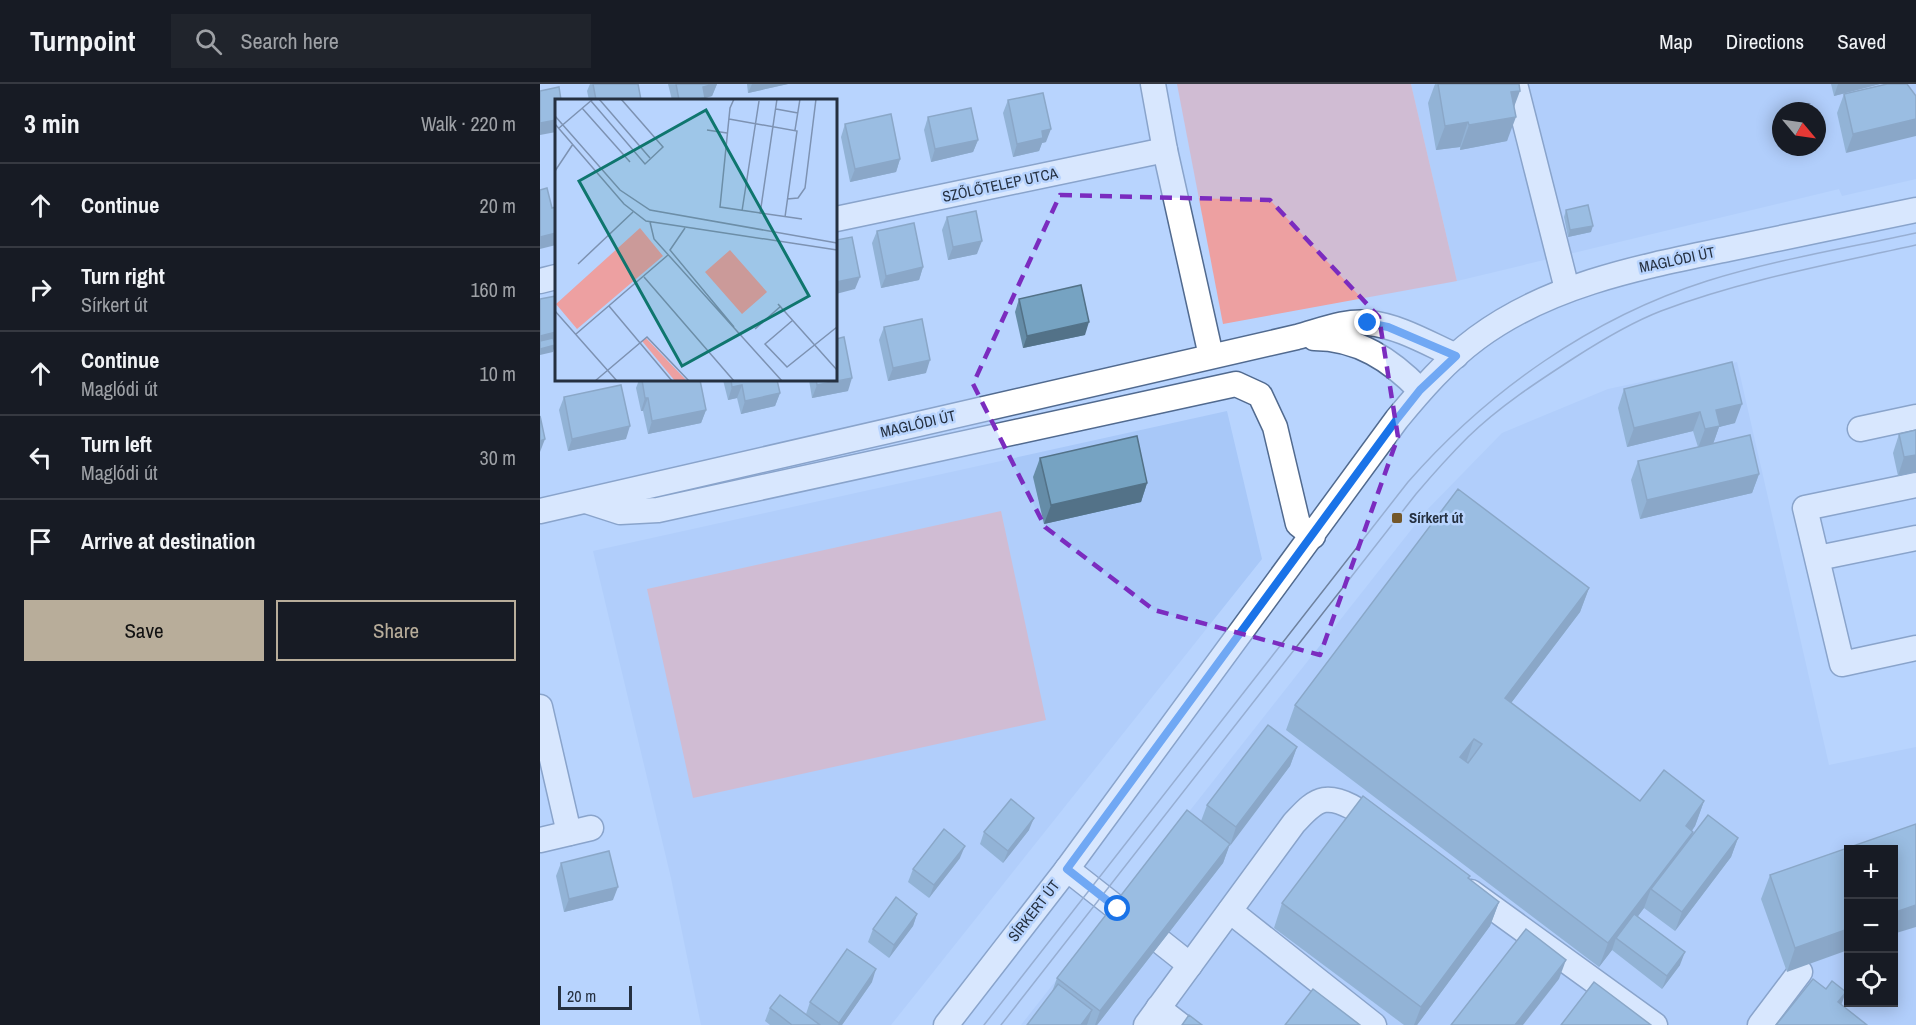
<!DOCTYPE html>
<meta charset="utf-8">
<style>
:root{--surface:#171b24;--page:#20242c;--text:#f1f3f6;--muted:#9ea1a6;--line:#363941;--accent:#b8ad9a}
body{margin:0;font-family:"Archivo Narrow",sans-serif;background:var(--page);color:var(--text)}
.controls{position:absolute;right:18px;bottom:18px;display:grid;overflow:hidden;border-radius:0px;box-shadow:0 3px 15px #0003}
.controls button{width:54px;height:54px;display:grid;place-items:center;padding:0;border:0;border-bottom:2px solid var(--line);background:var(--surface);color:var(--text);font:30px sans-serif}
.compass{position:absolute;left:1232px;top:18px;width:54px;height:54px;border-radius:50%;background:var(--surface);box-shadow:0 3px 15px #0003;rotate:119deg}
.scale{position:absolute;left:18px;bottom:15px;width:74px;box-sizing:border-box;padding-left:6px;border:3px solid #253040;border-top:0;font-size:16px;line-height:21px;white-space:nowrap;color:#253040;-webkit-text-stroke:4px #b8d4fe;paint-order:stroke}
.stop{position:absolute;width:18px;height:18px;margin:-14px;border:4px solid #1a73e8;border-radius:50%;background:#fff}
.stop.end{background:#1a73e8;border-color:#fff;box-shadow:0 2px 6px #0008}
.list{margin:0;padding:0;list-style:none}
h2{display:flex;justify-content:space-between;align-items:center;height:78px;margin:0;padding:0 24px;font-size:26px}
h2 small{font-size:20px;font-weight:400;color:var(--muted)}
.list li{display:grid;grid-template-columns:39px 1fr auto;gap:18px;align-items:center;box-sizing:border-box;height:84px;padding:0 24px;border-top:2px solid var(--line)}
.list b{display:block;font-size:22px;white-space:nowrap}
.list p{margin:0;font-size:20px;white-space:nowrap;color:var(--muted)}
.list em{font-size:20px;font-style:normal;color:var(--muted)}
.actions{display:flex;gap:12px;padding:18px 24px}
.actions a{flex:1;padding:14px 0;border:2px solid var(--accent);border-radius:0px;text-align:center;font-size:21px;color:var(--accent)}
.actions .main{background:var(--accent);color:#111}
.icon{flex:none;width:33px;height:33px;fill:none;stroke:currentColor;stroke-width:2;stroke-linecap:round;stroke-linejoin:round}
.map{position:relative;flex:none;width:1376px;height:941px;overflow:hidden}
header{display:flex;align-items:center;gap:36px;box-sizing:border-box;height:84px;padding:0 30px;background:var(--surface);border-bottom:2px solid var(--line)}
header strong{font-size:28px}
nav{display:flex;gap:33px;margin-inline-start:auto;font-size:21px}
.search{width:420px;height:54px;background:var(--page);display:flex;align-items:center;gap:15px;box-sizing:border-box;padding:0 21px;border-radius:0px;color:var(--muted);font-size:22px}
main{display:flex}
aside{flex:1;background:var(--surface)}
.map>svg:first-child{display:block}
.built{fill:#a8c8f8;fill-rule:evenodd}
.green{fill:#eda0a1}
.lines{fill:none;stroke-linecap:round;stroke-linejoin:round}
.minor-casing{stroke:#516a8f;stroke-width:27}
.minor{stroke:#fff;stroke-width:24}
.tram{stroke:#6f829f;stroke-width:1.5}
.wall{fill:#658ca7}
.shaded-wall{fill:#537288}
.building{fill:#76a3c2;stroke:#537288;stroke-width:1.5;fill-rule:evenodd}
.route{stroke:#1a73e8;stroke-width:8}
.marked{fill:none;stroke:#7b2cbf;stroke-width:4.5;stroke-dasharray:12 8;stroke-linejoin:round}
.poi-dot{fill:#73572a;stroke:#b8d4fe;stroke-width:2}
.labels{text-anchor:middle;stroke-width:5;stroke-linejoin:round;paint-order:stroke}
.street-label{font-size:15px;fill:#253040;stroke:#b8d4fe}
.poi-label{font-size:15px;font-weight:bold;fill:#253040;stroke:#b8d4fe;text-anchor:start}
.inset-road{fill:none;stroke:#7d92b2;stroke-width:1.5}
.view{fill:#0f766e;fill-opacity:0.15;stroke:#0f766e;stroke-width:3}
.inset-edge{fill:none;stroke:#253040;stroke-width:3}
</style>
<header>
<strong>Turnpoint</strong>
<div class="search"><svg class="icon" aria-label="search" viewBox="0 0 24 24"><circle cx="10" cy="10" r="6"/><path d="M15 15l6 6"/></svg>Search here</div>
<nav><a>Map</a><a>Directions</a><a>Saved</a></nav>
</header>
<main>
<aside>
<h2>3 min<small>Walk · 220 m</small></h2>
<ul class="list">
<li><svg class="icon" aria-label="ahead" viewBox="0 0 24 24"><path d="M12 20V5M6 11l6-6 6 6"/></svg><div><b>Continue</b></div><em>20 m</em></li>
<li><svg class="icon" aria-label="right" viewBox="0 0 24 24"><path d="M7 20v-9h11M14 6l5 5-5 5"/></svg><div><b>Turn right</b><p>Sírkert út</p></div><em>160 m</em></li>
<li><svg class="icon" aria-label="ahead" viewBox="0 0 24 24"><path d="M12 20V5M6 11l6-6 6 6"/></svg><div><b>Continue</b><p>Maglódi út</p></div><em>10 m</em></li>
<li><svg class="icon" aria-label="left" viewBox="0 0 24 24"><path d="M17 20v-9H6M10 6l-5 5 5 5"/></svg><div><b>Turn left</b><p>Maglódi út</p></div><em>30 m</em></li>
<li><svg class="icon" aria-label="arrive" viewBox="0 0 24 24"><path d="M6 21V4h12l-3 4 3 4H6"/></svg><div><b>Arrive at destination</b></div></li>
</ul>
<div class="actions"><a class="main">Save</a><a>Share</a></div>
</aside>
<div class="map">
<svg width="1376" height="941" viewBox="0 0 1376 941">
<rect width="100%" height="100%" fill="#b8d4fe"/>
<!-- built -->
<g class="built">
<path d="M871,0H1376V95L1302,112L1299,105L917,197ZM1241,27H1277V63H1241Z"/>
<path d="M1197,278L1289,681L1376,663V941H481L886,427L962,349L1068,305ZM1308,766H1354V918H1308Z"/>
<polygon points="687,327 722,475 351,941 161,941 131,794 53,467"/>
</g>
<!-- green -->
<g class="green">
<polygon points="637,0 871,0 917,197 683,240"/>
<polygon points="461,427 506,636 153,714 107,505"/>
</g>
<g class="lines">
<!-- minor casing -->
<g class="minor-casing">
<g id="minor">
<polyline points="613,0 625,66 671,272"/>
<polyline points="975,0 1027,205"/>
<polyline points="296,135 625,66"/>
<polyline points="0,197 16,193"/>
<path d="M774,254C818,254 851,276 880,306"/>
<polyline points="1320,345 1376,333"/>
<polyline points="1376,401 1265,424 1302,580 1376,564"/>
<polyline points="46,417 80,428 118,426 696,300 720,311 735,343 758,440 773,452"/>
<path d="M0,427L757,253C780,247 805,236 829,239C859,242 889,260 916,272"/>
<polyline points="1278,474 1376,454"/>
<polyline points="0,623 29,749"/>
<polyline points="0,756 51,744"/>
<polyline points="527,785 578,825"/>
<polyline points="931,808 1115,941"/>
<polyline points="690,827 834,941"/>
<polyline points="621,858 650,881"/>
<polyline points="618,924 640,941"/>
<path d="M406,941L527,785L857,335C881,306 906,277 937,254C1010,200 1101,183 1188,165C1251,152 1313,139 1376,126"/>
<path d="M606,941L754,739C762,731 772,718 784,716C803,713 826,732 840,742"/>
<polyline points="1220,941 1260,888"/>
</g>
</g>
<!-- minor -->
<use href="#minor" class="minor"/>
<!-- tram -->
<g class="tram">
<path d="M444,941L868,398C948,307 1051,234 1167,197C1234,176 1307,164 1376,149"/>
<path d="M461,941L876,410C893,390 910,371 928,353C960,322 997,298 1034,274C1062,256 1090,239 1121,227C1203,196 1291,180 1376,161"/>
</g>
</g>
<!-- wall -->
<g class="wall">
<polygon points="50,0 98,0 101,16 49,16 47,7"/>
<polygon points="128,0 177,0 172,12 165,14 164,16 132,16"/>
<polygon points="207,0 248,0 208,9"/>
<polygon points="895,0 979,0 967,57 920,66 920,63 896,66 888,19"/>
<polygon points="1291,0 1340,0 1294,12"/>
<polygon points="1347,0 1306,69 1297,29 1304,10"/>
<polygon points="468,16 506,58 502,59 499,67 473,73 463,29"/>
<polygon points="388,33 438,56 433,68 391,78 384,46"/>
<polygon points="305,40 360,75 356,88 310,98 301,53"/>
<polygon points="1026,126 1051,148 1028,153 1024,133"/>
<polygon points="407,133 437,170 408,176 402,146"/>
<polygon points="337,147 383,183 379,196 341,204 332,159"/>
<polygon points="479,215 545,251 483,264 475,228"/>
<polygon points="344,243 386,289 348,297 339,256"/>
<polygon points="99,296 160,296 166,326 161,339 108,350 103,327 101,327 96,304"/>
<polygon points="183,296 237,296 240,309 235,322 201,330 197,314 188,316"/>
<polygon points="269,296 296,296 308,307 272,314"/>
<polygon points="1084,305 1195,339 1179,343 1173,360 1219,390 1212,409 1100,435 1091,396 1098,377 1158,363 1153,347 1087,363 1078,324"/>
<polygon points="24,313 86,355 28,367 19,326"/>
<polygon points="1376,346 1376,388 1358,392 1353,369 1359,350"/>
<polygon points="500,374 607,399 601,418 504,440 493,393"/>
<polygon points="1049,504 1040,528 971,619 1100,717 1164,717 1155,742 1152,747 1151,753 1198,754 1191,773 1135,847 1104,824 1098,832 1140,881 1122,905 1072,866 1059,883 746,646 755,621"/>
<polygon points="757,663 750,682 689,762 683,779 557,941 487,941 512,908 517,894 661,737 667,721"/>
<polygon points="1376,740 1247,888 1221,815 1230,791"/>
<polygon points="489,746 463,779 440,760 444,748"/>
<polygon points="420,774 389,814 368,798 373,785"/>
<polygon points="21,779 73,816 24,828 16,792"/>
<polygon points="928,795 959,818 950,842 877,941 864,941 734,844 742,819"/>
<polygon points="377,830 373,842 349,874 328,858 333,845"/>
<polygon points="332,898 302,941 230,941 225,937 230,924 266,930 270,918"/>
</g>
<!-- shaded-wall -->
<g class="shaded-wall">
<polygon points="174,0 177,0 172,12 165,14 164,16 152,16 163,3"/>
<polygon points="212,0 248,0 208,9"/>
<polygon points="1298,0 1340,0 1294,12"/>
<polygon points="980,7 971,31 971,8"/>
<polygon points="976,33 967,57 920,66 929,41"/>
<polygon points="1376,35 1376,52 1306,69 1313,50"/>
<polygon points="16,36 16,48 0,51 0,39"/>
<polygon points="928,38 920,63 896,66 905,42"/>
<polygon points="511,45 506,58 502,59 499,67 473,73 477,60 502,47"/>
<polygon points="438,56 433,68 391,78 395,65"/>
<polygon points="360,75 356,88 310,98 315,85"/>
<polygon points="1053,142 1051,148 1028,153 1030,146"/>
<polygon points="16,149 16,161 0,165 0,153"/>
<polygon points="442,157 437,170 408,176 413,163"/>
<polygon points="383,183 379,196 341,204 346,192"/>
<polygon points="320,193 315,205 296,210 296,198"/>
<polygon points="549,238 545,251 483,264 487,252"/>
<polygon points="16,248 16,260 0,263 0,252"/>
<polygon points="15,261 13,268 0,271 0,265"/>
<polygon points="390,276 386,289 348,297 353,284"/>
<polygon points="312,294 308,307 272,314 277,301"/>
<polygon points="202,301 197,314 188,316 192,303"/>
<polygon points="240,309 235,322 201,330 205,317"/>
<polygon points="105,314 108,314 103,327 101,327"/>
<polygon points="1202,320 1195,339 1179,343 1173,360 1158,364 1165,345 1176,326"/>
<polygon points="166,326 161,339 108,350 112,337"/>
<polygon points="1160,328 1153,347 1087,363 1094,344"/>
<polygon points="90,342 86,355 28,367 32,355"/>
<polygon points="5,355 0,368 0,357"/>
<polygon points="1376,371 1376,388 1358,392 1364,373"/>
<polygon points="1219,390 1212,409 1100,435 1107,416"/>
<polygon points="607,399 601,418 504,440 511,421"/>
<polygon points="1049,504 1040,528 956,639 965,614"/>
<polygon points="934,655 926,679 920,673"/>
<polygon points="757,663 750,682 690,762 696,743"/>
<polygon points="1164,717 1155,742 1137,766 1146,742"/>
<polygon points="494,734 489,746 463,779 468,767"/>
<polygon points="1153,748 1144,772 1111,805 1104,824 1080,856 1076,854 1072,866 1059,883 1068,859"/>
<polygon points="1198,754 1191,773 1135,847 1142,828"/>
<polygon points="690,760 683,779 557,941 555,941 560,927"/>
<polygon points="425,762 420,774 389,814 394,801"/>
<polygon points="78,803 73,816 24,828 29,815"/>
<polygon points="959,818 950,842 877,941 874,941 881,923"/>
<polygon points="1376,821 1376,843 1353,850 1353,829"/>
<polygon points="377,830 373,842 349,874 354,861"/>
<polygon points="1308,845 1308,866 1247,888 1255,864"/>
<polygon points="1145,868 1140,881 1122,905 1127,892"/>
<polygon points="1026,876 1019,895 983,941 975,941"/>
<polygon points="336,885 332,898 302,941 298,941"/>
<polygon points="1306,908 1297,932 1298,918"/>
<polygon points="552,926 547,941 541,941"/>
</g>
<!-- building -->
<g class="building">
<polygon points="53,0 98,0 101,16 56,16"/>
<polygon points="136,0 174,0 163,3 165,14 152,16 139,16"/>
<polygon points="898,0 979,0 980,7 971,8 976,33 929,41 928,38 905,42"/>
<polygon points="1347,0 1367,0 1376,12 1376,35 1313,50 1304,10"/>
<polygon points="19,3 21,16 16,16 16,36 0,39 0,7"/>
<polygon points="503,9 511,45 502,47 503,54 477,60 468,16"/>
<polygon points="431,24 438,56 395,65 388,33"/>
<polygon points="351,30 360,75 315,85 305,40"/>
<polygon points="7,104 12,124 16,123 16,149 0,153 0,106"/>
<polygon points="1048,121 1053,142 1030,146 1026,126"/>
<polygon points="436,127 442,157 413,163 407,133"/>
<polygon points="374,139 383,183 346,192 337,147"/>
<polygon points="312,153 320,193 296,198 296,156"/>
<polygon points="541,201 549,238 487,252 479,215"/>
<polygon points="16,212 16,248 0,252 0,215"/>
<polygon points="382,235 390,276 353,284 344,243"/>
<polygon points="304,253 312,294 277,301 276,296 296,296 296,255"/>
<polygon points="13,254 15,261 0,265 0,257"/>
<polygon points="1192,278 1202,320 1176,326 1180,342 1165,345 1160,328 1094,344 1084,305"/>
<polygon points="102,296 160,296 166,326 112,337 108,314 105,314"/>
<polygon points="191,296 237,296 240,309 205,317 202,301 192,303"/>
<polygon points="81,301 90,342 32,355 24,313"/>
<polygon points="0,332 5,355 0,357"/>
<polygon points="1376,346 1376,371 1364,373 1359,350"/>
<polygon points="1210,351 1219,390 1107,416 1098,377"/>
<polygon points="597,352 607,399 511,421 500,374"/>
<path d="M918,405L1049,504L965,614L1100,717L1124,686L1164,717L1146,742L1153,748L1068,859L755,621ZM934,655L942,660L928,679L920,673Z"/>
<polygon points="728,641 757,663 696,743 667,721"/>
<polygon points="823,712 930,792 928,794 959,818 881,923 742,819"/>
<polygon points="471,715 494,734 468,767 444,748"/>
<polygon points="647,726 690,760 560,927 517,894"/>
<polygon points="1168,731 1198,754 1142,828 1111,805"/>
<polygon points="1376,740 1376,821 1353,829 1353,765 1308,765 1308,845 1255,864 1230,791"/>
<polygon points="404,745 425,762 394,801 373,785"/>
<polygon points="69,767 78,803 29,815 21,779"/>
<polygon points="356,813 377,830 354,861 333,845"/>
<polygon points="1094,830 1145,868 1127,892 1076,854"/>
<polygon points="986,845 1026,876 975,941 911,941"/>
<polygon points="307,865 336,885 299,939 270,918"/>
<polygon points="1273,895 1286,905 1292,897 1306,908 1298,918 1327,941 1236,941"/>
<polygon points="1054,898 1111,941 1021,941"/>
<polygon points="518,900 552,926 541,941 487,941"/>
<polygon points="773,905 820,941 745,941"/>
<polygon points="240,911 280,941 252,941 230,924"/>
<polygon points="649,931 662,941 642,941"/>
</g>
<g class="lines">
<!-- route -->
<polyline class="route" points="578,825 527,785 857,335 880,306 916,272 848,243 828,239"/>
</g>
<!-- marked area -->
<path d="M0 0H1376V941H0ZM520,111L730,116L839,233L858,353L780,571L614,526L505,443L433,300Z" fill="#b8d4fe" fill-opacity=".55" fill-rule="evenodd"/>
<path class="marked" d="M520,111L730,116L839,233L858,353L780,571L614,526L505,443L433,300Z"/>
<!-- markers -->
<rect class="poi-dot" x="851" y="428" width="12" height="12" rx="3"/>
<g class="labels">
<!-- street labels -->
<g class="street-label">
<text transform="translate(460 101) rotate(-12)" y="5">SZŐLŐTELEP UTCA</text>
<text transform="translate(1137 176) rotate(-12)" y="5">MAGLÓDI ÚT</text>
<text transform="translate(378 340) rotate(-13)" y="5">MAGLÓDI ÚT</text>
<text transform="translate(494 827) rotate(-52)" y="5">SÍRKERT ÚT</text>
</g>
<!-- poi labels -->
<g class="poi-label">
<text x="869" y="439">Sírkert út</text>
</g>
</g>
<!-- overview -->
<g transform="translate(15 15)">
<rect width="282" height="282" fill="#b8d4fe"/>
<path d="M85,129L108,157L22,230L1,205ZM175,151L212,193L187,215L150,173ZM91,239L132,282H120L87,242Z" fill="#eda0a1"/>
<path class="inset-road" d="M44,0L95,59M179,0L175,9L165,108L247,120M36,2L90,65L108,48L66,0M27,9L75,63M221,10L243,14M0,17L65,91L95,111L282,144M174,20L242,32L230,118M0,25L69,105L91,122L282,151M4,29L38,0M152,31L172,34M240,31L245,0M0,72L18,45M232,100L243,99L250,89L261,0M187,112L204,2M205,115L222,0M95,123L99,140L227,282M130,129L115,151L179,228M23,165L78,113M89,178L179,282M223,205L282,271M54,207L117,282M0,212L62,282M238,221L210,245L232,268L282,228M200,230L226,207M21,235L113,156M40,282L92,238L134,282"/>
<path class="view" d="M151,11L254,197L127,267L24,82Z"/>
<rect width="282" height="282" class="inset-edge"/>
</g>
</svg>
<div class="controls">
<button>+</button>
<button>−</button>
<button><svg class="icon" aria-label="locate" viewBox="0 0 24 24"><circle cx="12" cy="12" r="6"/><path d="M12 2v4M12 18v4M2 12h4M18 12h4"/></svg></button>
</div>
<svg class="compass" viewBox="-18 -18 36 36"><path d="M0-13l5 13h-10z" fill="#e53935"/><path d="M0 13l5-13h-10z" fill="#9ea1a6"/></svg>
<div class="scale">20 m</div>
<div class="stop" style="left:578px;top:825px"></div>
<div class="stop end" style="left:828px;top:239px"></div>
</div>
</main>
